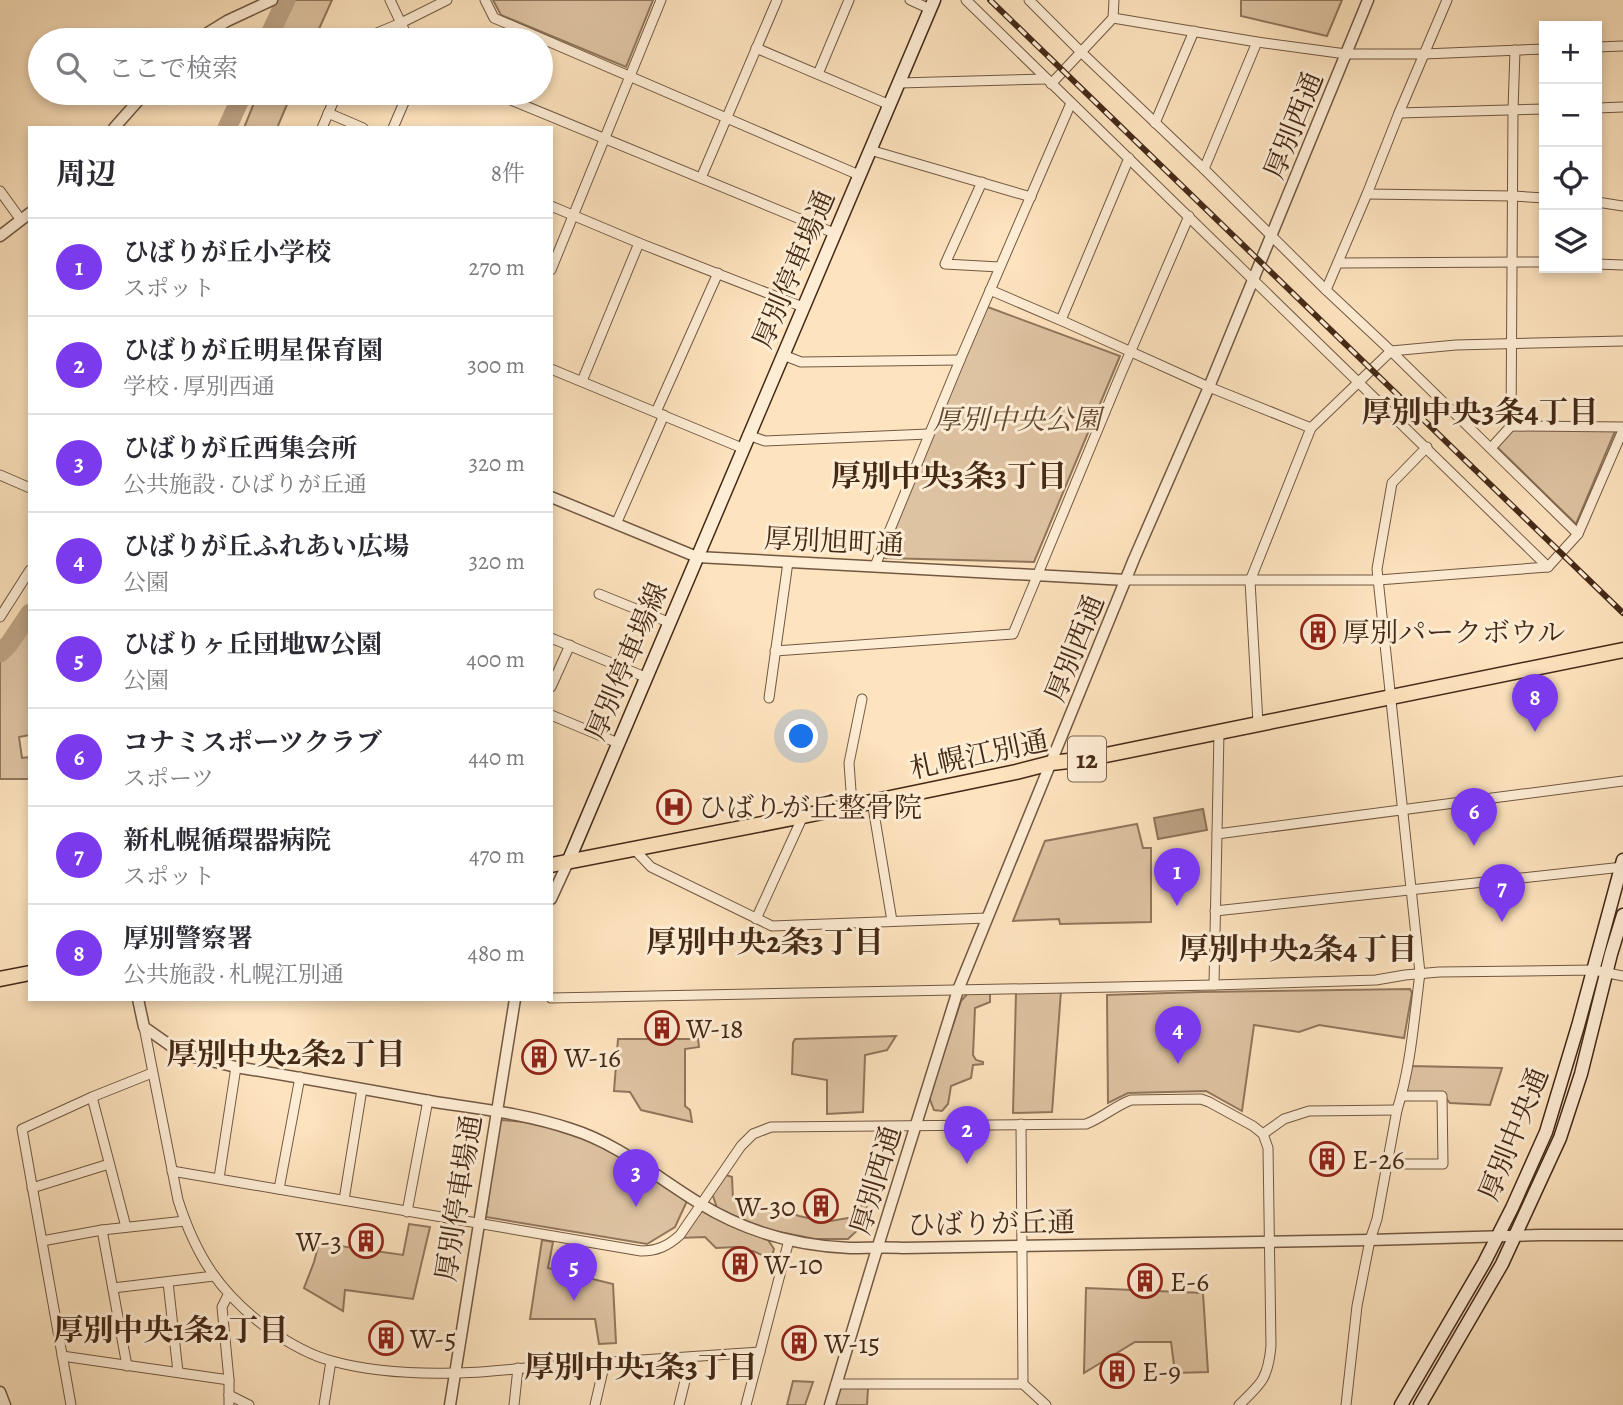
<!DOCTYPE html>
<html lang="ja">
<meta charset="utf-8">
<style>
:root{--surface:#fff;--page:#f7f7f7;--text:#2b2b33;--muted:#7c7c81;--line:#e1e1e2;--accent:#7c3aed}
body{margin:0;font-family:Alegreya,"Noto Serif JP",serif;background:var(--page);color:var(--text)}
.controls{position:absolute;right:21px;top:21px;display:grid;overflow:hidden;border-radius:0px;box-shadow:0 4px 10px #0003}
.controls button{width:63px;height:63px;display:grid;place-items:center;padding:0;border:0;border-bottom:2px solid var(--line);background:var(--surface);color:var(--text);font:35px sans-serif}
.you{position:absolute;left:802px;top:737px;width:24px;height:24px;margin:-18px;border:5px solid #fff;border-radius:50%;background:#1a73e8;box-shadow:0 0 0 10px #1a73e833}
.badge{display:grid;place-items:center;width:46px;height:46px;border-radius:50%;background:var(--accent);color:#fff;font-size:23px;font-weight:700}
.pin{position:absolute;translate:-50% -58px;filter:drop-shadow(0 2px 4px #0008)}
.pin::after{content:'';position:absolute;top:37px;width:24px;height:21px;background:inherit;clip-path:polygon(0 0,100% 0,50% 100%)}
.list{margin:0;padding:0;list-style:none}
h2{display:flex;justify-content:space-between;align-items:center;height:91px;margin:0;padding:0 28px;font-size:30px}
h2 small{font-size:23px;font-weight:400;color:var(--muted)}
.list li{display:grid;grid-template-columns:46px 1fr auto;gap:21px;align-items:center;box-sizing:border-box;height:98px;padding:0 28px;border-top:2px solid var(--line)}
.list b{display:block;font-size:26px;white-space:nowrap}
.list p{margin:0;font-size:23px;white-space:nowrap;color:var(--muted)}
.list em{font-size:23px;font-style:normal;color:var(--muted)}
.icon{flex:none;width:38px;height:38px;fill:none;stroke:currentColor;stroke-width:2;stroke-linecap:round;stroke-linejoin:round}
.map{position:relative;flex:none;width:1623px;height:1405px;overflow:hidden}
.search{position:absolute;background:var(--surface);box-shadow:0 4px 10px #0003;left:28px;top:28px;width:525px;height:77px;display:flex;align-items:center;gap:18px;box-sizing:border-box;padding:0 24px;border-radius:38px;color:var(--muted);font-size:26px}
.panel{position:absolute;background:var(--surface);box-shadow:0 4px 10px #0003;left:28px;top:126px;width:525px;height:875px;border-radius:0px}
.map>svg:first-child{display:block}
.green{fill:#dec3a2;stroke:#91765c;stroke-width:2}
.water{fill:#bea485;stroke:#8d7359;stroke-width:2}
.lines{fill:none;stroke-linecap:round;stroke-linejoin:round}
.river{stroke:#bea485;stroke-width:19}
.minor-casing{stroke:#725841;stroke-width:11}
.tertiary-casing{stroke:#725841;stroke-width:13}
.secondary-casing{stroke:#442917;stroke-width:15}
.trunk-casing{stroke:#442917;stroke-width:17}
.minor{stroke:#feedd5;stroke-width:9}
.tertiary{stroke:#feedd5;stroke-width:10}
.secondary{stroke:#feedd5;stroke-width:12}
.trunk{stroke:#fde3be;stroke-width:14}
.rail-casing{stroke:#442917;stroke-width:6}
.rail{stroke:#feedd5;stroke-width:3.5;stroke-dasharray:10;stroke-linecap:butt}
.labels{text-anchor:middle;stroke-width:6;stroke-linejoin:round;paint-order:stroke}
.shield{fill:#feedd5;stroke:#7c6450;stroke-width:2}
.shield-label{font-size:26px;font-weight:bold;fill:#442917}
.street-label{font-size:28px;fill:#442917;stroke:#feedd5}
.park-label{font-size:28px;font-style:italic;fill:#634833;stroke:#feedd5}
.poi-label{font-size:28px;fill:#442917;stroke:#feedd5;text-anchor:start}
.neighbourhood-label{font-size:30px;font-weight:bold;fill:#442917;stroke:#feedd5}
</style>
<div class="map">
<svg width="1623" height="1405" viewBox="0 0 1623 1405">
<rect width="100%" height="100%" fill="#fde3be"/>
<filter id="stains"><feTurbulence type="fractalNoise" baseFrequency=".00286" numOctaves="4"/><feColorMatrix values="0 0 0 0 .2 0 0 0 0 .09 0 0 0 0 .02 0 0 0 .5 -.17"/></filter>
<radialGradient id="worn" r=".72"><stop offset=".6" stop-color="#630" stop-opacity="0"/><stop offset="1" stop-color="#630" stop-opacity=".3"/></radialGradient>
<!-- green -->
<g class="green">
<polygon points="292,0 332,0 314,40 277,40"/>
<polygon points="493,0 653,0 626,67 501,15"/>
<polygon points="1241,0 1342,0 1327,36 1241,16"/>
<polygon points="258,93 292,93 277,128 244,128"/>
<polygon points="985,306 1120,356 1034,562 883,558"/>
<polygon points="1616,429 1576,524 1497,447 1512,430"/>
<polygon points="30,616 30,735 19,737 22,758 30,757 30,779 0,779 0,649"/>
<polygon points="1137,824 1143,848 1151,848 1151,922 1060,924 1059,919 1013,921 1045,841"/>
<polygon points="990,989 990,1002 975,1008 973,1055 976,1060 983,1062 983,1064 973,1065 971,1078 951,1086 948,1104 942,1111 934,1110 929,1097 961,1001 968,993"/>
<polygon points="1410,989 1412,993 1404,1038 1319,1025 1299,1032 1254,1025 1242,1111 1206,1091 1128,1093 1108,1103 1107,995 1199,992"/>
<polygon points="1061,991 1052,1112 1013,1113 1016,992"/>
<polygon points="896,1036 887,1050 865,1055 863,1112 827,1114 827,1080 792,1074 793,1043 795,1039"/>
<polygon points="618,1039 698,1039 699,1047 685,1049 685,1106 690,1110 692,1122 641,1110 630,1092 614,1091"/>
<polygon points="1410,1066 1502,1068 1490,1105 1450,1103 1441,1093 1405,1093"/>
<polygon points="501,1120 537,1123 604,1146 687,1201 675,1227 647,1244 486,1217 497,1133"/>
<polygon points="726,1175 732,1177 733,1200 752,1198 758,1206 784,1210 799,1216 825,1222 860,1216 861,1204 868,1201 863,1225 848,1239 815,1239 765,1229 717,1208 711,1190"/>
<polygon points="701,1208 764,1234 774,1249 771,1259 753,1251 738,1255 736,1247 716,1248 705,1237 680,1238"/>
<polygon points="409,1224 430,1227 413,1299 345,1290 343,1311 304,1288 314,1262 319,1243 403,1255"/>
<polygon points="542,1240 553,1242 548,1268 613,1284 616,1343 599,1344 595,1319 530,1319"/>
<polygon points="1086,1288 1203,1293 1208,1372 1175,1373 1171,1342 1135,1342 1084,1373"/>
<polygon points="793,1381 813,1382 805,1405 787,1405"/>
<polygon points="839,1388 868,1388 867,1405 834,1405"/>
</g>
<!-- water -->
<polygon class="water" points="1203,809 1207,830 1158,839 1154,818"/>
<g class="lines">
<!-- river -->
<g class="river">
<polyline points="267,40 286,0"/>
<polyline points="227,128 243,93"/>
<polyline points="0,653 9,644 30,613"/>
</g>
<!-- minor casing -->
<g class="minor-casing">
<g id="minor">
<polyline points="390,0 409,40"/>
<polyline points="485,0 494,18 859,175"/>
<polyline points="910,0 930,9"/>
<polyline points="966,0 1548,567"/>
<polyline points="1029,0 1081,52 1204,169 1326,290 1391,351 1578,534"/>
<polyline points="1113,18 1114,0"/>
<polyline points="360,40 401,23 447,0"/>
<polyline points="1597,47 1623,46"/>
<polyline points="756,48 890,105"/>
<polyline points="818,74 849,0"/>
<polyline points="899,83 1047,79"/>
<polyline points="1051,84 1113,18 1257,42 1346,54 1424,54 1544,49"/>
<polyline points="494,93 834,233"/>
<polyline points="1597,108 1623,107"/>
<polyline points="328,113 363,128"/>
<polyline points="1399,113 1544,109"/>
<polyline points="1155,123 1194,31"/>
<polyline points="322,128 337,93"/>
<polyline points="393,128 408,93"/>
<polyline points="870,150 1031,197"/>
<polyline points="1204,169 1257,42"/>
<polyline points="701,178 777,0"/>
<polyline points="982,182 945,264 999,267"/>
<polyline points="0,191 21,220"/>
<polyline points="1367,194 1513,196 1544,198"/>
<polyline points="1597,202 1623,206"/>
<polyline points="551,206 639,243 803,307"/>
<polyline points="1338,263 1544,262"/>
<polyline points="1597,264 1623,265"/>
<polyline points="551,270 661,0"/>
<polyline points="990,290 1067,323 1209,387 1311,428"/>
<polyline points="1326,290 1367,194 1399,113 1447,0"/>
<polyline points="1061,320 1129,158"/>
<polyline points="783,355 801,362 960,360"/>
<polyline points="551,369 742,448"/>
<polyline points="582,381 639,243"/>
<polyline points="656,412 718,273"/>
<polyline points="1511,426 1623,427"/>
<polyline points="748,435 765,441 928,434"/>
<polyline points="1491,448 1511,426 1513,110 1515,50"/>
<polyline points="0,475 30,488"/>
<polyline points="616,524 664,415"/>
<polyline points="875,566 960,360 1071,103"/>
<polyline points="1126,580 1378,580 1548,567 1578,534 1623,430"/>
<polyline points="599,594 668,622"/>
<polyline points="0,617 30,570"/>
<polyline points="551,638 645,677"/>
<polyline points="775,651 1013,634 1120,376 1189,216"/>
<polyline points="551,687 570,645"/>
<polyline points="769,698 788,562"/>
<polyline points="551,715 618,743"/>
<polyline points="1258,723 1250,581 1311,428 1391,351 1456,345 1623,341"/>
<polyline points="872,801 892,921"/>
<polyline points="852,805 849,763 862,699"/>
<polyline points="1217,834 1623,781"/>
<polyline points="633,848 651,867 772,926 987,918"/>
<polyline points="1215,911 1623,867"/>
<polyline points="756,919 803,816"/>
<polyline points="1214,985 1219,732"/>
<polyline points="551,998 1214,985 1376,980 1405,975 1439,972 1594,970 1623,976"/>
<path d="M144,1027L178,1200C196,1256 219,1292 267,1328C287,1342 308,1355 332,1361C372,1372 413,1374 453,1373C481,1373 510,1369 538,1367C612,1362 686,1357 760,1352"/>
<polyline points="92,1097 126,1227"/>
<polyline points="1021,1124 1023,1384 1046,1405"/>
<polyline points="1263,1134 1284,1119 1309,1111 1397,1110"/>
<polyline points="1387,1164 1443,1164 1442,1096 1401,1096"/>
<path d="M172,1171L641,1251C657,1251 668,1246 680,1235L741,1146L753,1134L771,1127L1086,1124C1102,1118 1115,1106 1131,1100L1201,1099L1209,1102L1253,1126L1263,1134L1268,1148L1271,1346C1268,1378 1262,1383 1239,1405"/>
<polyline points="219,1178 236,1067"/>
<polyline points="32,1188 109,1164"/>
<polyline points="279,1189 300,1077"/>
<polyline points="344,1200 362,1089"/>
<polyline points="407,1212 428,1100"/>
<polyline points="102,1230 127,1366"/>
<polyline points="42,1241 102,1230 185,1221"/>
<polyline points="168,1282 178,1372"/>
<polyline points="113,1288 214,1276"/>
<polyline points="228,1295 222,1307 229,1380 229,1405"/>
<polyline points="62,1356 229,1380"/>
<polyline points="836,1384 1023,1384"/>
<polyline points="229,1395 249,1405"/>
<polyline points="71,1405 22,1129 92,1097 152,1073"/>
<polyline points="324,1405 331,1361"/>
<polyline points="514,1405 518,1368"/>
<polyline points="595,1405 605,1362"/>
<polyline points="679,1405 691,1357"/>
<polyline points="746,1405 789,1240"/>
<path d="M1346,1405L1357,1306L1370,1240L1377,1219L1397,1110C1411,1066 1414,1019 1420,973L1377,569L1392,483L1427,447"/>
</g>
</g>
<!-- tertiary casing -->
<g class="tertiary-casing">
<g id="tertiary">
<polyline points="196,40 227,21 272,0"/>
<polyline points="114,128 145,93"/>
<polyline points="0,236 30,213"/>
<polyline points="551,497 697,557 1126,580"/>
<polyline points="551,899 568,862"/>
<path d="M138,999L144,1027L171,1046L194,1057L236,1067C303,1078 369,1090 435,1102C480,1109 527,1114 571,1129C619,1144 656,1177 699,1203C744,1231 797,1246 850,1248C868,1248 885,1247 903,1248L1370,1240L1540,1235H1623"/>
<polyline points="0,1392 5,1405"/>
<polyline points="450,1405 515,999"/>
<polyline points="830,1405 873,1262 958,990 1134,559 1209,387 1368,0"/>
</g>
</g>
<!-- secondary casing -->
<g class="secondary-casing">
<g id="secondary">
<polyline points="568,862 934,0"/>
<polyline points="1401,1405 1484,1263 1512,1208 1546,1132 1578,1026 1623,860"/>
<polyline points="1420,1405 1502,1264 1560,1138 1581,1074 1611,954 1623,915"/>
</g>
</g>
<!-- trunk casing -->
<g class="trunk-casing">
<g id="trunk">
<polyline points="551,865 803,816 1016,772 1051,763 1086,759 1623,650"/>
<polyline points="0,979 30,973"/>
</g>
</g>
<!-- minor -->
<use href="#minor" class="minor"/>
<!-- tertiary -->
<use href="#tertiary" class="tertiary"/>
<!-- secondary -->
<use href="#secondary" class="secondary"/>
<!-- trunk -->
<use href="#trunk" class="trunk"/>
<!-- rail casing -->
<g class="rail-casing">
<polyline id="rail" points="990,0 1623,613"/>
</g>
<!-- rail -->
<use href="#rail" class="rail"/>
</g>
<!-- icons -->
<defs>
<g id="building-ring" transform="scale(1.75)"><circle r="9.5" fill="#feedd5" stroke="#8f2418" stroke-width="1.5"/><path d="M-4-6H4V6H1V3H-1V6H-4ZM-2.5-4.3h1.7v1.8h-1.7ZM.8-4.3h1.7v1.8H.8ZM-2.5-1h1.7V.8h-1.7ZM.8-1h1.7V.8H.8Z" fill="#8f2418"/></g>
<g id="hospital-ring" transform="scale(1.75)"><circle r="9.5" fill="#feedd5" stroke="#8f2418" stroke-width="1.5"/><path d="M-5-5h3v3.5h4V-5h3V5h-3V1.5h-4V5h-3Z" fill="#8f2418"/></g>
</defs>
<g fill-rule="evenodd">
<use href="#building-ring" x="1318" y="632"/>
<use href="#hospital-ring" x="674" y="807"/>
<use href="#building-ring" x="662" y="1028"/>
<use href="#building-ring" x="539" y="1057"/>
<use href="#building-ring" x="1327" y="1159"/>
<use href="#building-ring" x="821" y="1206"/>
<use href="#building-ring" x="366" y="1241"/>
<use href="#building-ring" x="740" y="1264"/>
<use href="#building-ring" x="1145" y="1281"/>
<use href="#building-ring" x="386" y="1338"/>
<use href="#building-ring" x="799" y="1343"/>
<use href="#building-ring" x="1117" y="1371"/>
</g>
<g class="labels">
<!-- shield labels -->
<rect class="shield" x="1068" y="736.5" width="38" height="45" rx="5"/>
<g class="shield-label">
<text x="1087" y="768">12</text>
</g>
<!-- street labels -->
<g class="street-label">
<text transform="translate(1293 125) rotate(-68)" y="10">厚別西通</text>
<text transform="translate(793 269) rotate(-67)" y="10">厚別停車場通</text>
<text transform="translate(834 541) rotate(3)" y="10">厚別旭町通</text>
<text transform="translate(1074 648) rotate(-68)" y="10">厚別西通</text>
<text transform="translate(626 661) rotate(-67)" y="10">厚別停車場線</text>
<text transform="translate(979 754) rotate(-12)" y="10">札幌江別通</text>
<text transform="translate(1513 1134) rotate(-68)" y="10">厚別中央通</text>
<text transform="translate(875 1180) rotate(-73)" y="10">厚別西通</text>
<text transform="translate(458 1198) rotate(-81)" y="10">厚別停車場通</text>
<text transform="translate(991 1223) rotate(-1)" y="10">ひばりが丘通</text>
</g>
<!-- park labels -->
<g class="park-label">
<text x="1017" y="429">厚別中央公園</text>
</g>
<!-- poi labels -->
<g class="poi-label">
<text x="1342" y="642">厚別パークボウル</text>
<text x="698" y="817">ひばりが丘整骨院</text>
<text x="686" y="1038">W-18</text>
<text x="564" y="1067">W-16</text>
<text x="1352" y="1169">E-26</text>
<text x="796" y="1216" text-anchor="end">W-30</text>
<text x="342" y="1251" text-anchor="end">W-3</text>
<text x="764" y="1274">W-10</text>
<text x="1170" y="1291">E-6</text>
<text x="410" y="1348">W-5</text>
<text x="824" y="1353">W-15</text>
<text x="1142" y="1381">E-9</text>
</g>
<!-- neighbourhood labels -->
<g class="neighbourhood-label">
<text x="1480" y="422">厚別中央3条4丁目</text>
<text x="949" y="486">厚別中央3条3丁目</text>
<text x="765" y="952">厚別中央2条3丁目</text>
<text x="1298" y="959">厚別中央2条4丁目</text>
<text x="286" y="1064">厚別中央2条2丁目</text>
<text x="171" y="1340">厚別中央1条2丁目</text>
<text x="641" y="1377">厚別中央1条3丁目</text>
</g>
</g>
<rect width="100%" height="100%" filter="url(#stains)"/>
<rect width="100%" height="100%" fill="url(#worn)"/>
</svg>
<div class="controls">
<button>+</button>
<button>−</button>
<button><svg class="icon" aria-label="locate" viewBox="0 0 24 24"><circle cx="12" cy="12" r="6"/><path d="M12 2v4M12 18v4M2 12h4M18 12h4"/></svg></button>
<button><svg class="icon" aria-label="layers" viewBox="0 0 24 24"><path d="M12 4l9 5-9 5-9-5zM3 14l9 5 9-5"/></svg></button>
</div>
<div class="you"></div>
<div class="pin badge" style="left:1177px;top:906px">1</div>
<div class="pin badge" style="left:967px;top:1164px">2</div>
<div class="pin badge" style="left:636px;top:1207px">3</div>
<div class="pin badge" style="left:1178px;top:1064px">4</div>
<div class="pin badge" style="left:574px;top:1301px">5</div>
<div class="pin badge" style="left:1474px;top:846px">6</div>
<div class="pin badge" style="left:1502px;top:922px">7</div>
<div class="pin badge" style="left:1535px;top:732px">8</div>
<div class="search"><svg class="icon" aria-label="search" viewBox="0 0 24 24"><circle cx="10" cy="10" r="6"/><path d="M15 15l6 6"/></svg>ここで検索</div>
<section class="panel">
<h2>周辺<small>8件</small></h2>
<ul class="list">
<li><span class="badge">1</span><div><b>ひばりが丘小学校</b><p>スポット</p></div><em>270 m</em></li>
<li><span class="badge">2</span><div><b>ひばりが丘明星保育園</b><p>学校 · 厚別西通</p></div><em>300 m</em></li>
<li><span class="badge">3</span><div><b>ひばりが丘西集会所</b><p>公共施設 · ひばりが丘通</p></div><em>320 m</em></li>
<li><span class="badge">4</span><div><b>ひばりが丘ふれあい広場</b><p>公園</p></div><em>320 m</em></li>
<li><span class="badge">5</span><div><b>ひばりヶ丘団地W公園</b><p>公園</p></div><em>400 m</em></li>
<li><span class="badge">6</span><div><b>コナミスポーツクラブ</b><p>スポーツ</p></div><em>440 m</em></li>
<li><span class="badge">7</span><div><b>新札幌循環器病院</b><p>スポット</p></div><em>470 m</em></li>
<li><span class="badge">8</span><div><b>厚別警察署</b><p>公共施設 · 札幌江別通</p></div><em>480 m</em></li>
</ul>
</section>
</div>
